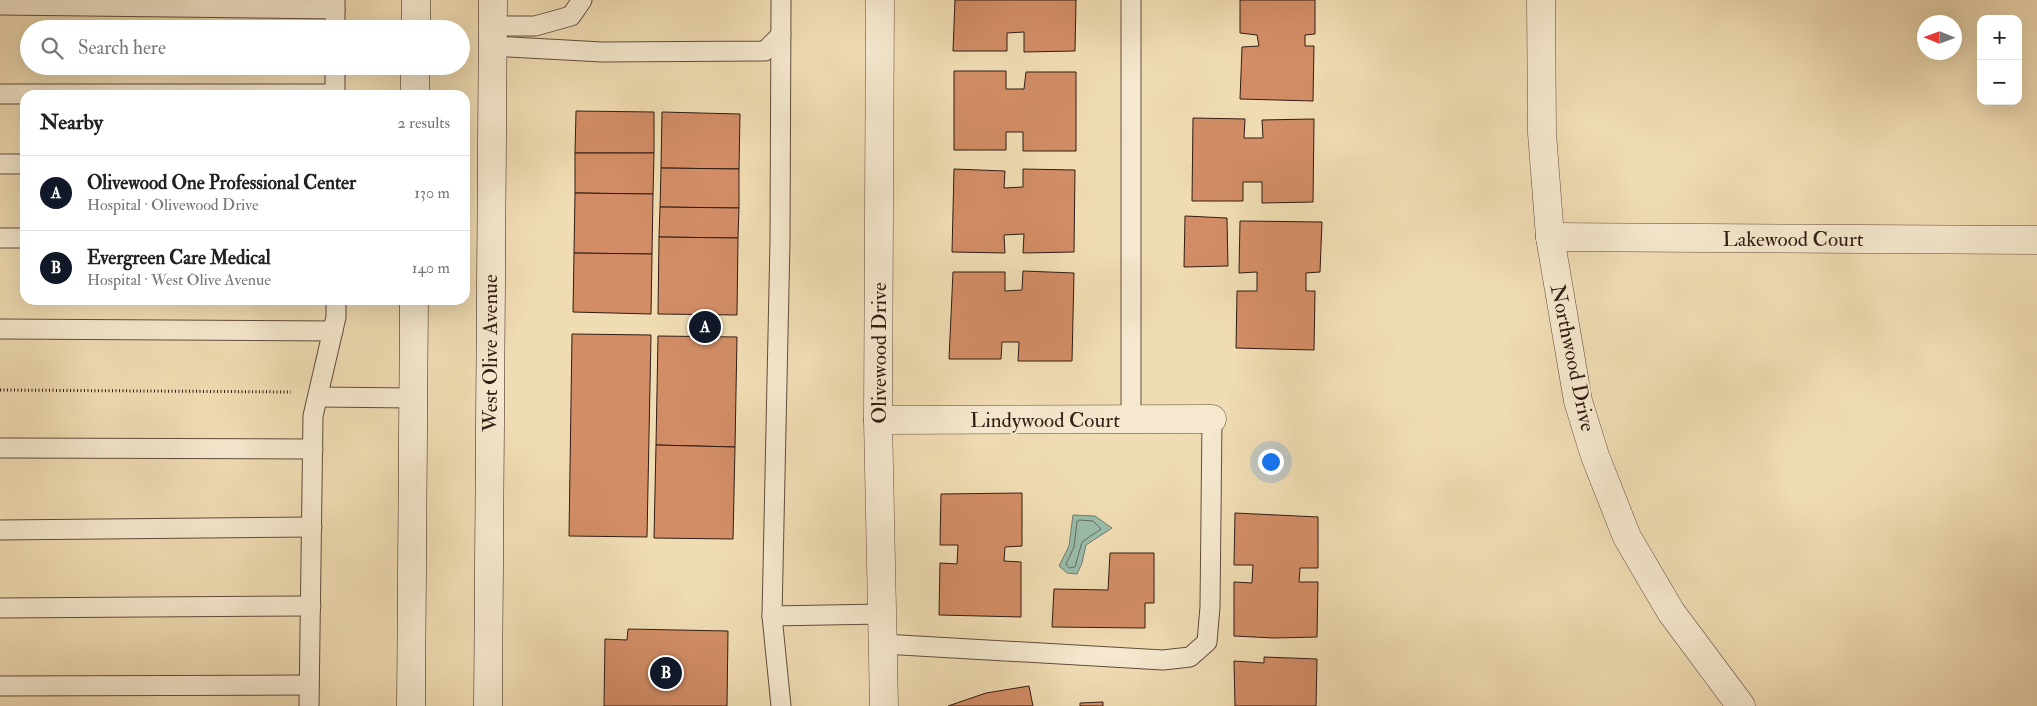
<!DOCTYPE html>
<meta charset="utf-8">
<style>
:root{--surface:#fff;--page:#f6f6f6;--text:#222;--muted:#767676;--line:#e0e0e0;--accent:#111827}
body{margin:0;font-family:"IM FELL Double Pica",serif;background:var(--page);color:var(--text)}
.controls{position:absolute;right:15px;top:15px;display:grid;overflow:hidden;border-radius:10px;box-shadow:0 5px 20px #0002}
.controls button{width:45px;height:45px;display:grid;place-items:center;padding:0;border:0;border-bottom:1px solid var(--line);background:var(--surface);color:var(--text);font:25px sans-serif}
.compass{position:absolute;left:1917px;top:15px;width:45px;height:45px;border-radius:50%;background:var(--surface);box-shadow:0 5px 20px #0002;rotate:271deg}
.you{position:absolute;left:1270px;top:461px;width:18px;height:18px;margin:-12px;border:4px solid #fff;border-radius:50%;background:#1a73e8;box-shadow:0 0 0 8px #1a73e833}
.badge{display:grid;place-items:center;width:32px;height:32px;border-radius:50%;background:var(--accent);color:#fff;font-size:16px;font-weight:700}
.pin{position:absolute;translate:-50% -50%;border:2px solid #fff;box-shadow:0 1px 5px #0006}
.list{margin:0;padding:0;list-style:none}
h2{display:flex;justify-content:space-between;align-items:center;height:65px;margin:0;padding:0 20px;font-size:21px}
h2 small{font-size:16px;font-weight:400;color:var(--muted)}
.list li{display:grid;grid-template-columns:32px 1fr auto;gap:15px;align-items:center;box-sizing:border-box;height:75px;padding:0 20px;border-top:1px solid var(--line)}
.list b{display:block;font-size:19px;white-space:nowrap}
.list p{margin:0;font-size:16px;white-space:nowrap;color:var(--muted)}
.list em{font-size:16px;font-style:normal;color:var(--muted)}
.icon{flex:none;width:28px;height:28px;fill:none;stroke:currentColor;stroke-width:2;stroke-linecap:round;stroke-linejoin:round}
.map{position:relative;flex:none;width:2037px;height:706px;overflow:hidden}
.search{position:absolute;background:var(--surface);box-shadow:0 5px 20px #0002;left:20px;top:20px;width:450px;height:55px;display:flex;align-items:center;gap:12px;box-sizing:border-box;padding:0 18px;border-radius:28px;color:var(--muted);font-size:19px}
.panel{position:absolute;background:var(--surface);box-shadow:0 5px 20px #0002;left:20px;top:90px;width:450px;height:215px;border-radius:15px}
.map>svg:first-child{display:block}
.water{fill:#9abcab;stroke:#707c6f}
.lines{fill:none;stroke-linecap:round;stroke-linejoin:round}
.shore{stroke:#666c60;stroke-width:1}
.building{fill:#d28d66;stroke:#311c14}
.lane-casing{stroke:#614c3c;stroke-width:21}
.street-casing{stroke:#614c3c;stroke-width:29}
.secondary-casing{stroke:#311c14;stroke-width:29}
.path{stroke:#311c14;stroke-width:3;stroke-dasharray:1 2.5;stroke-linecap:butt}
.lane{stroke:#f5e8ce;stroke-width:19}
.street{stroke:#f5e8ce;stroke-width:28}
.secondary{stroke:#f5e8ce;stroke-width:28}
.labels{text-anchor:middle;stroke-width:4.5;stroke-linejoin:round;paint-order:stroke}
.street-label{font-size:21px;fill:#311c14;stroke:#f5e8ce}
</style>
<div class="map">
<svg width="2037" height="706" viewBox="0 0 2037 706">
<rect width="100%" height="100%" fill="#f0dcb3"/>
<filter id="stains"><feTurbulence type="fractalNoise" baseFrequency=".004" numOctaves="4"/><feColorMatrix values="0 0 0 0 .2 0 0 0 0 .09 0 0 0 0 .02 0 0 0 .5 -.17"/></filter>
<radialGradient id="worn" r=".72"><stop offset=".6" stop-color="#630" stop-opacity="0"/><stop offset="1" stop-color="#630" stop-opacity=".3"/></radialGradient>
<!-- water -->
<polygon class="water" points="1073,515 1095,516 1112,528 1086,545 1082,563 1077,574 1067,573 1059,566 1069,546"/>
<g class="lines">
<!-- shore -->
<polygon class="shore" points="1080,520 1093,521 1101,529 1082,542 1075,567 1069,568 1066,564 1074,547 1077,522"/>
</g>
<!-- building -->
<g class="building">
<polygon points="955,0 1076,0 1075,51 1024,52 1024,32 1007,33 1007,51 953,51"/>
<polygon points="1240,0 1315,0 1315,34 1305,35 1305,46 1314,46 1313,101 1240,99 1242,47 1259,46 1257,35 1240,33"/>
<polygon points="954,71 1006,71 1006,89 1024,89 1026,72 1076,72 1076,151 1023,151 1023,132 1006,132 1006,150 954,150"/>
<polygon points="576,111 654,112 654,153 575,153"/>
<polygon points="662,112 740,114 739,169 661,168"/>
<polygon points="1193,118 1245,119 1244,138 1263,138 1262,120 1314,119 1313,202 1262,203 1262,182 1243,182 1243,201 1192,201"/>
<polygon points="575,153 654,153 653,194 575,193"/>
<polygon points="661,168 739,169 739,208 660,207"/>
<polygon points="954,169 1005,171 1004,188 1023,187 1023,169 1075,170 1074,252 1023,253 1024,234 1004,235 1005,253 952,252"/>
<polygon points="575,193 653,194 652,254 574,253"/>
<polygon points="660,207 739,208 738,238 659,237"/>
<polygon points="1185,216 1227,218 1228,266 1184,267"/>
<polygon points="1240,221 1322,222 1320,272 1306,273 1306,291 1315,291 1314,350 1236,348 1237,291 1257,291 1257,272 1239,273"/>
<polygon points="659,237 738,238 737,315 658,314"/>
<polygon points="574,253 652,254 651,314 573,312"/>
<polygon points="1023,271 1074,273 1072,361 1018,361 1019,342 1002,342 1001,359 949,359 953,272 1005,272 1005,291 1022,290"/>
<polygon points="572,334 651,335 647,537 569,536"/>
<polygon points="658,336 737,337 735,447 656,445"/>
<polygon points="656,445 735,447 733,539 654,538"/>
<polygon points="1022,493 1022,546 1005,547 1004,561 1021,562 1021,617 939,615 940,563 957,564 958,545 940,545 941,494"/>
<polygon points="1235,513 1318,517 1318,568 1300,568 1299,582 1318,582 1317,637 1274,638 1234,636 1234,582 1252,583 1253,565 1234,565"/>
<polygon points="1110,553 1154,553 1154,603 1145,603 1145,628 1052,627 1054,589 1108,590"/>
<polygon points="628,629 728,631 727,706 604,706 605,639 627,640"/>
<polygon points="1264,657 1317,659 1316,706 1235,706 1234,661 1264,663"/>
<polygon points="1029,686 1033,706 948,706 986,693"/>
<polygon points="1103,702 1103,706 1080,706 1080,703"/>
</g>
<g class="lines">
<!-- lane casing -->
<g class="lane-casing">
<g id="lane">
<polyline points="335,0 335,29"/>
<polyline points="0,5 335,9"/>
<polyline points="493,26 535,26 571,16 582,0"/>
<polyline points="492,46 602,52 765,51 781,35"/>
<polyline points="335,66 335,95"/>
<polyline points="0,94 335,94"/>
<polyline points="0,164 25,164"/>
<polyline points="0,238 25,238"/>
<polyline points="0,329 333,331"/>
<polyline points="318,397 413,398"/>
<polyline points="1131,420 1131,0"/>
<polyline points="0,448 313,449"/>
<polyline points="0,530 312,527"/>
<polyline points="0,608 311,606"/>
<polyline points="772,616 882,614"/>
<polyline points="883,644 1163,660 1190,657 1207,642 1210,607 1212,419"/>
<polyline points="0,686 309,685"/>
<polyline points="309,706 313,416 336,317 336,300"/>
<polyline points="781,706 772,616 780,241 781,0"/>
</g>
</g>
<!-- street casing -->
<g class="street-casing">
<g id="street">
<polyline points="880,0 878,420 884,706"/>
<polyline points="1541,0 1542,133 1550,237 1578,401 1595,456 1627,537 1671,612 1741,706"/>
<polyline points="1550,237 2037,240"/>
<polyline points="878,420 1212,419"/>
</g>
</g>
<!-- secondary casing -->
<g class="secondary-casing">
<g id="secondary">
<polyline points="416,29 416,0"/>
<polyline points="415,95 415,66"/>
<polyline points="411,706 414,300"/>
<polyline points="488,706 493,0"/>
</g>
</g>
<!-- path -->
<polyline class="path" points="0,390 291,392"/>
<!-- lane -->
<use href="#lane" class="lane"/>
<!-- street -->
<use href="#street" class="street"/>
<!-- secondary -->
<use href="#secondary" class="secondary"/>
</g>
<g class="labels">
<!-- street labels -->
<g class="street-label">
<text x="1793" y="246">Lakewood Court</text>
<text transform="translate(490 353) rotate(-90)" y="7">West Olive Avenue</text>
<text transform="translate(879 353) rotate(-90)" y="7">Olivewood Drive</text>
<text transform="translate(1573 358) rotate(78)" y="7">Northwood Drive</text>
<text x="1045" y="427">Lindywood Court</text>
</g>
</g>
<rect width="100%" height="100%" filter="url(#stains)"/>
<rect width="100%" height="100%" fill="url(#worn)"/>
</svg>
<div class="controls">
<button>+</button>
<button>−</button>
</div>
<svg class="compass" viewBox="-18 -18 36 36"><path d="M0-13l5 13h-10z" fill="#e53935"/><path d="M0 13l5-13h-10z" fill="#767676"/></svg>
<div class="you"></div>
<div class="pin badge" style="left:705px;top:327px">A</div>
<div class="pin badge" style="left:666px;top:673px">B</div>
<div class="search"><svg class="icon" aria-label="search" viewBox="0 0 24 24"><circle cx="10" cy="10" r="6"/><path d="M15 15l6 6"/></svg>Search here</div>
<section class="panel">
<h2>Nearby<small>2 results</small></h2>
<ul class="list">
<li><span class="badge">A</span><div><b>Olivewood One Professional Center</b><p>Hospital · Olivewood Drive</p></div><em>130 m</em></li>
<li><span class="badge">B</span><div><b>Evergreen Care Medical</b><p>Hospital · West Olive Avenue</p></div><em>140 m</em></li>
</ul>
</section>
</div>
